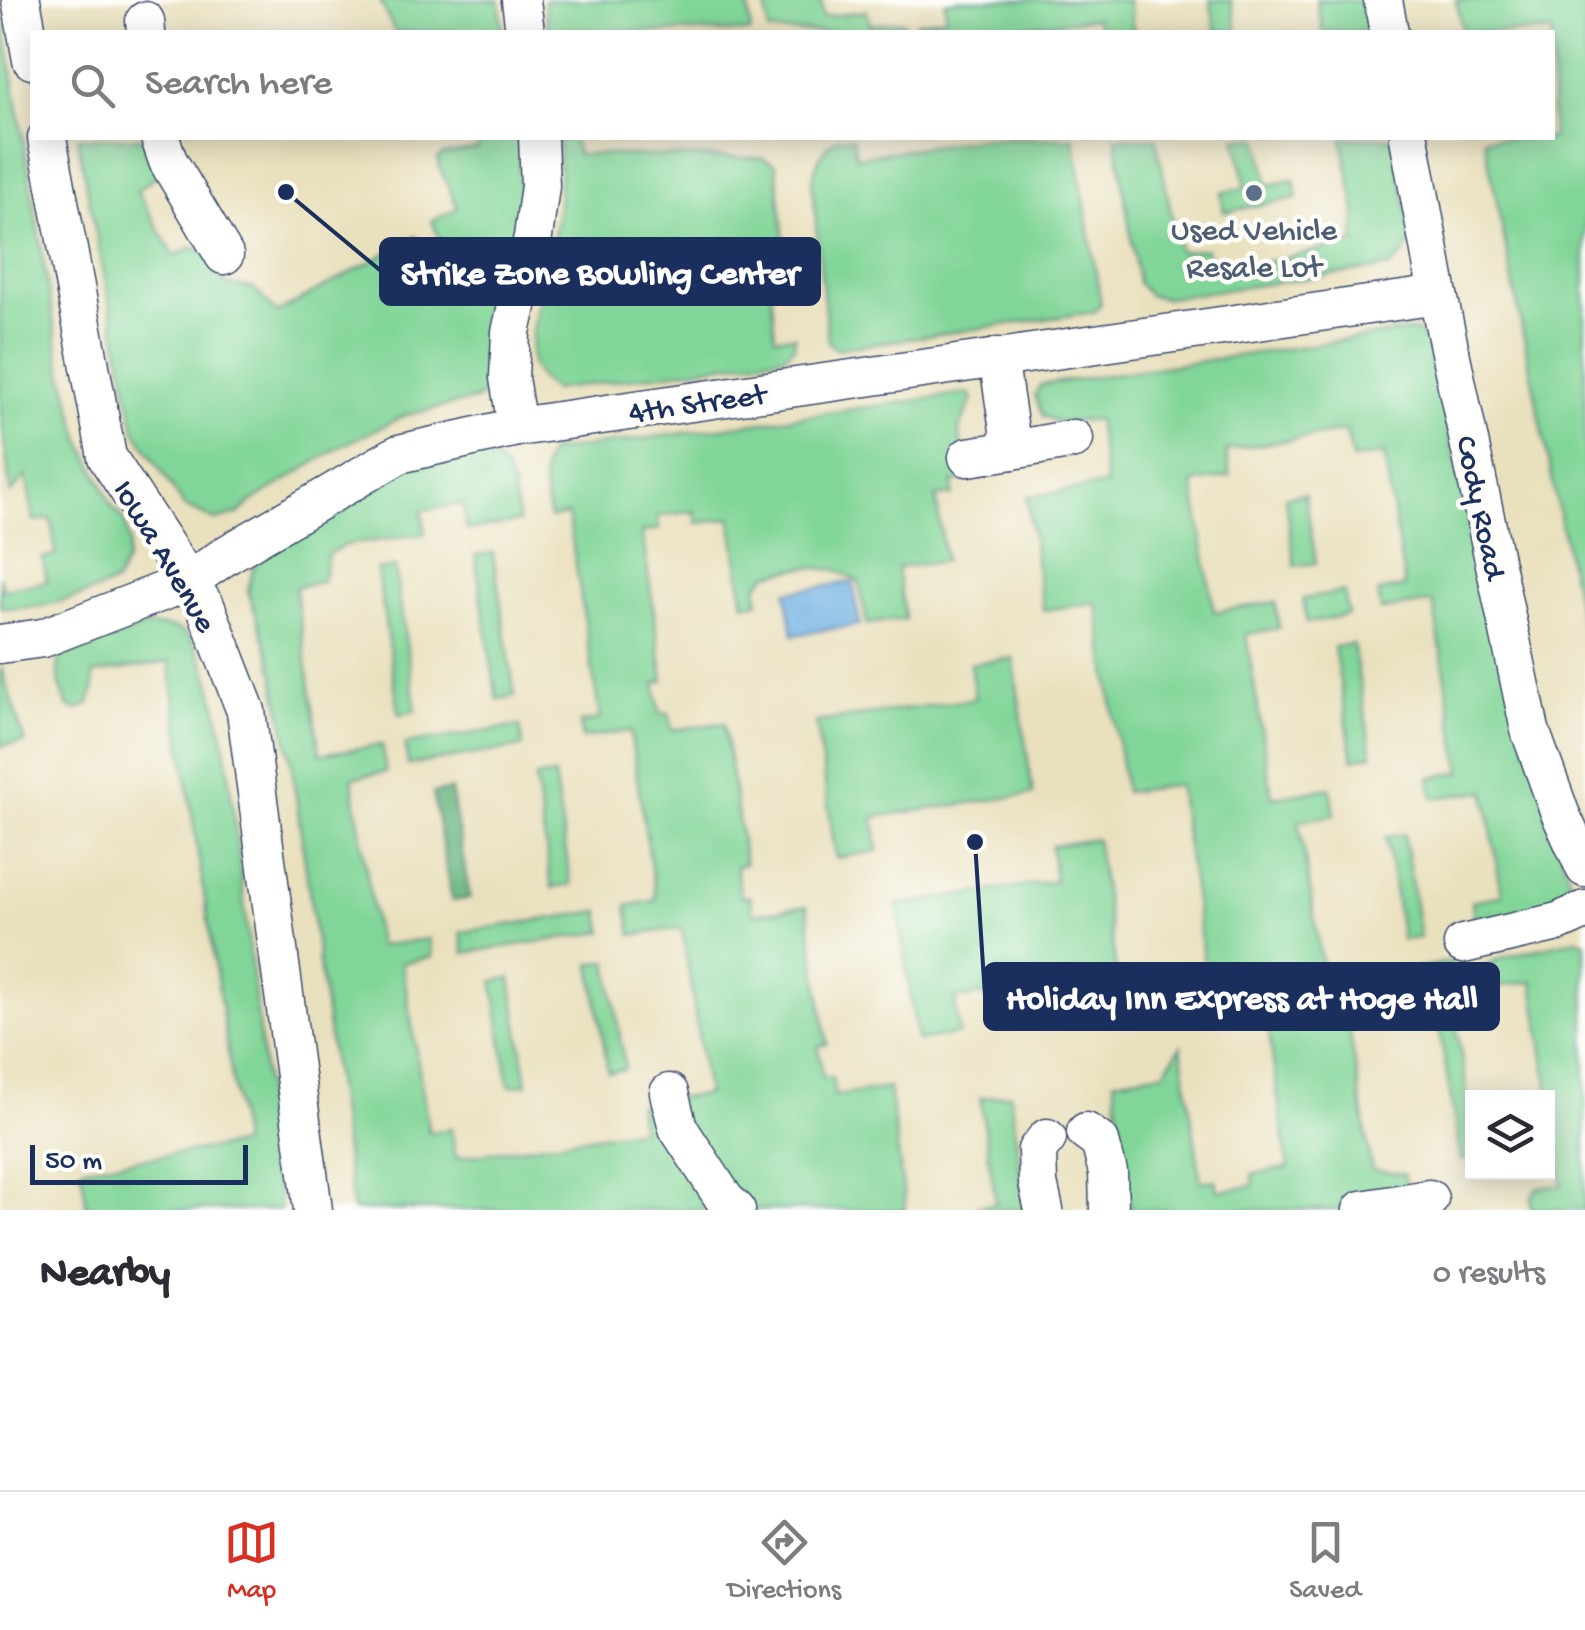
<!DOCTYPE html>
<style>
:root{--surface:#fff;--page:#f7f7f7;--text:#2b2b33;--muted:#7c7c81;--line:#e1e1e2;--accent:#d93025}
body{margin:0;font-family:"Gochi Hand",sans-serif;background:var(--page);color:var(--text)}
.controls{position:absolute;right:30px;bottom:30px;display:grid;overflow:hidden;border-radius:0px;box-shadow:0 5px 25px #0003}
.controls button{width:90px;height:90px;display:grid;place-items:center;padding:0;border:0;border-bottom:2px solid var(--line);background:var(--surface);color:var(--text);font:50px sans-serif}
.scale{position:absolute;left:30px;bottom:25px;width:218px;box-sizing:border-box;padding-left:10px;border:5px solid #1b2f5e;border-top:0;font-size:28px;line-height:35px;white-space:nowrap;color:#1b2f5e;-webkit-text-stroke:8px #fdfcf7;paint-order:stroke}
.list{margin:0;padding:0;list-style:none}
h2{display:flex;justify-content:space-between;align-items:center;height:130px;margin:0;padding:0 40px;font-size:42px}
h2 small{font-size:32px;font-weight:400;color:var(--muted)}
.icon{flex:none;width:55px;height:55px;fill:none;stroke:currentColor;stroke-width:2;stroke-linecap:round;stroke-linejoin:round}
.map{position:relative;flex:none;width:1585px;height:1210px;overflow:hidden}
.search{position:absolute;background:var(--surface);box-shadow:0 5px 25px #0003;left:30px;right:30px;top:30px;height:110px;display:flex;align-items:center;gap:25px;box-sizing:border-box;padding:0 35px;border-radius:0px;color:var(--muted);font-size:38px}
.sheet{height:280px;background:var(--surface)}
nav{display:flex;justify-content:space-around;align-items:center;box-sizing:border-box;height:140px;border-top:2px solid var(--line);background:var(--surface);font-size:28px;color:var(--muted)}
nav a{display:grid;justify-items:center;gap:5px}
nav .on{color:var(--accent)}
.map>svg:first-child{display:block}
.green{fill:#81d598;stroke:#4e827b;stroke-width:2.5}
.forest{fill:#68b680;stroke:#42726f;stroke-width:2.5}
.water{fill:#6eb0e3;stroke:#4470a0;stroke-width:2.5}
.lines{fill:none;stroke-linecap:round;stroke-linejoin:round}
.minor-casing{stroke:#3a4a6c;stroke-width:41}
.minor{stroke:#fff;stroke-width:38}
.service-dot{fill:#5c6f8a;stroke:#fdfcf7;stroke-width:4}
.labels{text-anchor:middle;stroke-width:9;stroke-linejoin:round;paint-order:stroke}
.service-label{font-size:32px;fill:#4e5e75;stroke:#fdfcf7}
.street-label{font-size:32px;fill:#1b2f5e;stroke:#fdfcf7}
.leader{fill:none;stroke:#1b2f5e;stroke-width:4}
.callout-dot{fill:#1b2f5e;stroke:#fdfcf7;stroke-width:4}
.callout{fill:#1b2f5e;stroke:#1b2f5e;stroke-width:4}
.callout-label{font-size:35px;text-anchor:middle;font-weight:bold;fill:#fff}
</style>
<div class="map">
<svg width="1585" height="1210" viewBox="0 0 1585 1210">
<rect width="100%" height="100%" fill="#fdfcf7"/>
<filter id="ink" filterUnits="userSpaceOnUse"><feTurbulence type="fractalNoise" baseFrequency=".01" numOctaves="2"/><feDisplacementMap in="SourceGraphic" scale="20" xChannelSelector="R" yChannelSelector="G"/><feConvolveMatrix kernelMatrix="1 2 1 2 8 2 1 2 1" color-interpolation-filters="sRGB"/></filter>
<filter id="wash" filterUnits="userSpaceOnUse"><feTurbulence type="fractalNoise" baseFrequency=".0048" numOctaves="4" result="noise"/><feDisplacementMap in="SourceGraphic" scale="40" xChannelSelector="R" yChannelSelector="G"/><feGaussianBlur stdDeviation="2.25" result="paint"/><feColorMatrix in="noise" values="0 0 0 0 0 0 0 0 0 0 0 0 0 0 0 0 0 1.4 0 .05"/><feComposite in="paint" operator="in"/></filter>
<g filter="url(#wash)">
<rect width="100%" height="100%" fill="#e9e0bd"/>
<!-- green -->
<g class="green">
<path d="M0,0L60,360L80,438L112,506L124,520L129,543L126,562L115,583C80,597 38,612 0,607V577L2,589L47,582L43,558L56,555L51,519L34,521L26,476L11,493L0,411Z"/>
<polygon points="380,0 499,0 503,32 395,32"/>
<polygon points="544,0 748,0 751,32 548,32"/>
<polygon points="765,0 821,0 823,17 867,11 870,25 903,21 906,32 769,32"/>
<polygon points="959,0 1128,0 1134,32 1100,32 1096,18 984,32 917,32 916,23 946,17 945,2"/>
<polygon points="1210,0 1231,0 1237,32 1216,32"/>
<polygon points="1316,0 1365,0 1371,32 1323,32"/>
<polygon points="1456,0 1585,0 1585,644 1484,138 1552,138 1552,32 1463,32"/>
<polygon points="77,138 146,138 158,175 137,190 174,256 193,247 208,255 227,285 253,288 277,313 416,237 424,252 442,244 432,221 458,208 439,167 438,158 442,155 478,149 478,138 520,138 519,202 489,337 492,383 478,399 406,415 341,446 253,501 238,514 215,520 184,506 135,430"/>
<path d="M561,138H573L577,154L762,158L776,165L789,290L771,289L775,337L795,336L794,347L784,356L553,390C545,383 536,377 533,366C525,341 548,264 554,235C560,203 561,173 558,141Z"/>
<path d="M837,138H853L856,157L982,138H1074L1101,304L1094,312L836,349L828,342L812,183C816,163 820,150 837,138Z"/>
<polygon points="1116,138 1156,138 1179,252 1206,249 1214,274 1355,242 1356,212 1342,138 1393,138 1413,239 1402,256 1390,267 1166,298 1149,295 1138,283"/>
<polygon points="1236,138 1259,138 1268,185 1294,180 1298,198 1224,212 1221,193 1246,187"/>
<polygon points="1406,331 1417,332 1425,337 1507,669 1547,810 1570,880 1564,897 1549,904 1474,920 1472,901 1502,895 1485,791 1433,798 1430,778 1461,772 1433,602 1381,610 1378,592 1405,587 1384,454 1352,459 1346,431 1226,450 1230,476 1193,483 1214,612 1275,602 1279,628 1246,634 1272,797 1330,788 1335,815 1299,821 1325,984 1373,977 1377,998 1345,1003 1372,1170 1404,1174 1411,1210 1131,1210 1114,1080 1164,1072 1181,1046 1201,1182 1216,1180 1218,1191 1253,1186 1252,1174 1288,1168 1260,969 1206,976 1178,785 1125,792 1097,603 1043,610 1027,497 1106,485 1097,419 1059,423 1042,415 1035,395 1040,385"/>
<path d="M968,393L973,398L959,429L967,480L952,482L953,495L936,497L945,561L897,568L905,619L867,624L859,582L836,570L806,567L768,574L757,585L759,602L744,604L731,518L697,523L695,511L658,516L659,529L642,532L664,681L655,683L660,714L669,713L672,730L724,723L745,864L736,866L741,897L750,896L753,914L807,906L827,1044L818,1046L823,1078L832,1077L835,1096L889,1088L906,1210H353L291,760L270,657L248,591L253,568L265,553L412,465L479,451L494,458L505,469L512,487L519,522L467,530L462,504L422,510L425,534L345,545L328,554L322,582L295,587L320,754L382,745L386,772L352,778L378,946L429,939L432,957L402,963L429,1132L451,1129L456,1158L641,1129L638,1105L707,1094L682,928L632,935L627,906L656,900L630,731L582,738L580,723L600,719L568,515L550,518C545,496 538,473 549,452Z"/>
<polygon points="1305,494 1316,563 1295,566 1285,497"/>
<polygon points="493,553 515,696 497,699 475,555"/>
<polygon points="395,567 416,711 399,714 377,570"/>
<polygon points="1344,592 1348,615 1307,623 1303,599"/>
<path d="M146,626C158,626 173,625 184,633C209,651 221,728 227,758L280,1210H87L81,1168L242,1144L169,662L93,674L94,687L89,704L78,710L68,707C61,689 55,675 60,656Z"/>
<polygon points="1353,644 1372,755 1353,759 1334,647"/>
<polygon points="1013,658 1033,794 874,817 878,851 836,858 816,722 975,699 970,664"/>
<polygon points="0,665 25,742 0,746"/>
<polygon points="520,726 523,747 408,765 405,744"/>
<polygon points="554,775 571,885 552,888 535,778"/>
<polygon points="1404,834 1420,938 1402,940 1386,837"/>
<polygon points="1096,839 1117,976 955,999 959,1034 917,1041 897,905 1055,881 1051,846"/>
<polygon points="600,911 603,932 464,953 461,932"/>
<polygon points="1576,939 1585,942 1585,1210 1532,1210 1531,1198 1537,1188 1562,1185 1533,982 1482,988 1479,968 1501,958"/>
<polygon points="608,961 625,1069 608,1072 591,964"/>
<polygon points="1450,962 1454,986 1412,993 1407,970"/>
<polygon points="511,978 527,1084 509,1086 493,981"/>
<polygon points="1456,1024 1472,1121 1472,1158 1461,1160 1439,1027"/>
<polygon points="1010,1094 1026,1210 977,1210 976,1207 996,1203 980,1098"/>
</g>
<!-- forest -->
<polygon class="forest" points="451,790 470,898 452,901 433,793"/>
<!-- water -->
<polygon class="water" points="853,582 860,625 793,635 786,592"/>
</g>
<g filter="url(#ink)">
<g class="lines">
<!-- minor casing -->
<g class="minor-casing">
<g id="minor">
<polyline points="21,0 32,60"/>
<polyline points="521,0 525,32"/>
<polyline points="1383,0 1389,32"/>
<polyline points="145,21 146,32"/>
<polyline points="47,138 107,457 206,608 246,711 313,1210"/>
<polyline points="160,138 168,161 224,255"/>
<polyline points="1409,138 1438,295 1530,730 1560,813 1585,868"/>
<polyline points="998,357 1012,450 1074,439"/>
<polyline points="517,427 509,378 511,332 533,237 540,186 538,138"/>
<polyline points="968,457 1012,450"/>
<polyline points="0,644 43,638 187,582 228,554 399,454 517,427 1438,295"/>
<polyline points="1463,944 1558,922 1585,910"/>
<polyline points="669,1093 678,1128 725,1200 736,1210"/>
<polyline points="1086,1132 1100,1142 1108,1172 1109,1210"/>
<polyline points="1044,1210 1038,1183 1037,1150 1047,1138"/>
<polyline points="1362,1210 1429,1199"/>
</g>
</g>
<!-- minor -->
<use href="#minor" class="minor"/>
</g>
</g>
<!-- markers -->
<circle class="service-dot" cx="1254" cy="193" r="10"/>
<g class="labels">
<!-- service labels -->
<g class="service-label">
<text x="1254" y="239">Used Vehicle<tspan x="1254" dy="37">Resale Lot</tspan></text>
</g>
<!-- street labels -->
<g class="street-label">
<text transform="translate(697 401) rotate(-8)" y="11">4th Street</text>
<text transform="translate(1483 507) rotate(78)" y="11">Cody Road</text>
<text transform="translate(167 555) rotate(59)" y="11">Iowa Avenue</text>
</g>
</g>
<!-- callouts -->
<path class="leader" d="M286 192L381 271M975 842L985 996"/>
<g class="callout-dot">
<circle cx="286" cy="192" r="10"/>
<circle cx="975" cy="842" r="10"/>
</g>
<g class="callout">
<rect x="381" y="239" width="438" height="65" rx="10"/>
<rect x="985" y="964" width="513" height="65" rx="10"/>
</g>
<g class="callout-label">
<text x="600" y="283">Strike Zone Bowling Center</text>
<text x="1242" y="1008">Holiday Inn Express at Hoge Hall</text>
</g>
</svg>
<div class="controls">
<button><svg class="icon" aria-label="layers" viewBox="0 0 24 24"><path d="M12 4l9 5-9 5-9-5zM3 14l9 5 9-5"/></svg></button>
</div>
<div class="scale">50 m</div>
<div class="search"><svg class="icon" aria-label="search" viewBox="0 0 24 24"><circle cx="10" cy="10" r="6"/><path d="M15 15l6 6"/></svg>Search here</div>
</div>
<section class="sheet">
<h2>Nearby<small>0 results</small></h2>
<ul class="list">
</ul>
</section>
<nav>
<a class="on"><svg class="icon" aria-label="map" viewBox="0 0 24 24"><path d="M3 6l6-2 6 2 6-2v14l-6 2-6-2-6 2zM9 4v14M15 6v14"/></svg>Map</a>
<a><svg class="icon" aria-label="directions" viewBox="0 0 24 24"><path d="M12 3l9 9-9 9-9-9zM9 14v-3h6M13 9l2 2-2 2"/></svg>Directions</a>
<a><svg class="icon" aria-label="saved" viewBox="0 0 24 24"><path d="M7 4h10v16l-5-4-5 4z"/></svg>Saved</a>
</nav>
